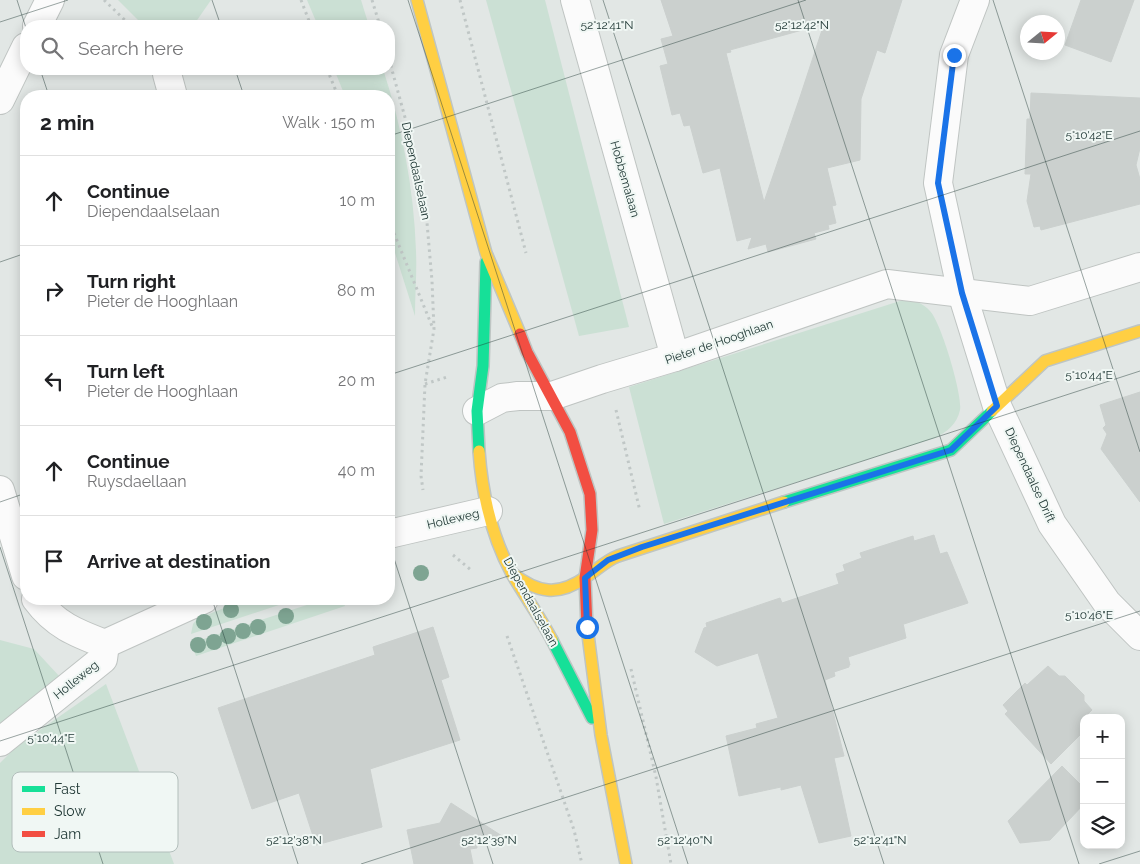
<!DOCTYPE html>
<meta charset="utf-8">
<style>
:root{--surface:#fff;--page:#f6f6f6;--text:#202124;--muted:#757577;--line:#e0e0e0}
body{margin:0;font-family:Raleway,sans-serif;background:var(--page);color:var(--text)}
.controls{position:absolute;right:15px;bottom:15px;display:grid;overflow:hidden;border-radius:10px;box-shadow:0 2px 12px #0003}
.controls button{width:45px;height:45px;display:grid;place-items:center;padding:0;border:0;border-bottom:1px solid var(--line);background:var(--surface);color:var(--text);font:25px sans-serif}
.compass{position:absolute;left:1020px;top:15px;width:45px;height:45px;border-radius:50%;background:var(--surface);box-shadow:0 2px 12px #0003;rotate:72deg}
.stop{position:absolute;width:15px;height:15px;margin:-11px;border:4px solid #1a73e8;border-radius:50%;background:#fff}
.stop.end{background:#1a73e8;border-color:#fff;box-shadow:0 1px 5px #0008}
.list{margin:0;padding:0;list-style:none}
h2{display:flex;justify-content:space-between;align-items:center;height:65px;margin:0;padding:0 20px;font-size:21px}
h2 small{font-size:16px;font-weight:400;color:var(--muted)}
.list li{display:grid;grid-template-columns:32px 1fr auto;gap:15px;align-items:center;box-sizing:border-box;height:90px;padding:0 20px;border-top:1px solid var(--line)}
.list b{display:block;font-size:19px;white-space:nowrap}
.list p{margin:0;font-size:16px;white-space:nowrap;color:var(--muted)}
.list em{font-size:16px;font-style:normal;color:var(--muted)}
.icon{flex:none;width:28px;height:28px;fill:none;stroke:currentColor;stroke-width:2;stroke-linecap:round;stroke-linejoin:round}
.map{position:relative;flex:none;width:1140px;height:864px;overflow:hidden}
.search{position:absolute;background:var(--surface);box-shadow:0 2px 12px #0003;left:20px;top:20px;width:375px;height:55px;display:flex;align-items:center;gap:12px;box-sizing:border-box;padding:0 18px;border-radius:20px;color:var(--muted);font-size:19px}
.panel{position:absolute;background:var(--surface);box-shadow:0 2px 12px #0003;left:20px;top:90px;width:375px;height:515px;border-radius:20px}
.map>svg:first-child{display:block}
.green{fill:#cbe0d4}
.building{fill:#cbd0ce;stroke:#cbd0ce;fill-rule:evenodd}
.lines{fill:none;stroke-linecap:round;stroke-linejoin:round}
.street-casing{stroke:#bfc4c2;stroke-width:30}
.fast-casing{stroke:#bec5c3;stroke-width:14}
.slow-casing{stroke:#bec5c3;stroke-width:14}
.jam-casing{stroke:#bec5c3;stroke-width:14}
.path{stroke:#c0c7c6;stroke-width:3;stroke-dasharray:2.5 4;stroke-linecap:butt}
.street{stroke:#fbfbfb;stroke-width:28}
.fast{stroke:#16e098;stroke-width:11}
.slow{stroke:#ffcf43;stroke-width:11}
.jam{stroke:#f24e42;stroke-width:11}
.tree{fill:#7ea492}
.route{stroke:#1a73e8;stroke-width:6}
.ticks{fill:none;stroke:#213936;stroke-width:1;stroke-opacity:0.45}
.labels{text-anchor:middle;stroke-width:4;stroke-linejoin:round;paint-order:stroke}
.street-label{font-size:12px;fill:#213936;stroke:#f0f7f4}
.key{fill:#f0f7f4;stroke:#b2bebb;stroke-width:1}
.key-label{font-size:14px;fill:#213936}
.ticks-label{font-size:12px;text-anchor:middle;fill:#213936;stroke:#f0f7f4;stroke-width:4;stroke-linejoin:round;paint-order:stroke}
</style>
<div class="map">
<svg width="1140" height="864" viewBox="0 0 1140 864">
<rect width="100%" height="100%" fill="#e2e7e5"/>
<!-- green -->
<g class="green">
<polygon points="118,0 211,0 193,26 144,26"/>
<polygon points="307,0 361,0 369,26 318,26"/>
<polygon points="486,0 545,0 629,327 579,336"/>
<path d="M334,69H383C402,127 414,189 416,251C417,272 415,294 415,316L389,234V96H345Z"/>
<path d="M903,300C914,300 923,303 930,311C941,322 963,396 960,410C957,424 947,432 935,438L664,524L629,387Z"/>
<polygon points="246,599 297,599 191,634 193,624 197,619"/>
<polygon points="325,599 342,599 345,606 196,656 191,643"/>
<polygon points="0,640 34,649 60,677 0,730"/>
<polygon points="106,684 174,864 0,864 0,763 17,746"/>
</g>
<!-- building -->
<g class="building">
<path d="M661,0H902L885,53L877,50L861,99L860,160L827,168L836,205L832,206L836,223L828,225L829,229L814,233L816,239L768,252L766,244L748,249L752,237L737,241L720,168L703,173L690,125L684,126L680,113L672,115L660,66L668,64L661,39L673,36ZM824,24L800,97L764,202L726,53L731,52L730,50Z"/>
<polygon points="1081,0 1134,0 1111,62 1065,45"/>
<polygon points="1031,93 1140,98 1140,148 1136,165 1140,179 1140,204 1041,230 1040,226 1034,227 1027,201 1031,174 1025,174 1027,119 1030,119"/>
<polygon points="1140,392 1140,502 1101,449 1107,434 1103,428 1106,425 1100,405"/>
<polygon points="934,535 940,554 947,552 968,603 904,624 903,623 906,638 848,657 850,665 849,665 849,667 834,672 835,676 825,680 844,756 834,758 851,836 819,843 801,785 781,790 781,787 739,796 726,736 757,728 756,724 778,718 758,653 717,666 695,652 704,628 707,627 706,623 780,598 782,603 839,584 836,574 845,571 843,565 862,558 860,553 913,536 914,541"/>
<polygon points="433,627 449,677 441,680 460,740 370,769 382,827 316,845 299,793 252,809 218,708 375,655 373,647"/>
<polygon points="1048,666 1059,676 1065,676 1084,695 1084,701 1092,710 1084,718 1084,731 1051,764 1005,714 1008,711 1003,705 1025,683 1027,685"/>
<polygon points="1062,766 1084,788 1084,804 1050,840 1020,843 1008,821"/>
<polygon points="451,803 502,836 476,840 477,848 470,849 473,864 414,864 407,830 440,823"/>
</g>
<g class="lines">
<!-- street casing -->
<g class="street-casing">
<g id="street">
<polyline points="575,0 675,357"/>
<polyline points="975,0 954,55 938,183 962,293 997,406 1052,524 1107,603 1140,636"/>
<polyline points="37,26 50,0"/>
<polyline points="167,74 173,96"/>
<polyline points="0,100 26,47"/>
<polyline points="477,411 502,398 518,396 552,396 602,379 675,357 887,284 1030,301 1140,267"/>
<polyline points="0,490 26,576"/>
<polyline points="389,534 488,511"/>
<path d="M36,599C55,625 76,633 105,644"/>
<polyline points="105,644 204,599"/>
<polyline points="0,742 103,659 105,644"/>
</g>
</g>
<!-- fast casing -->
<g class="fast-casing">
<g id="fast">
<polyline points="479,451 477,411 483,366 486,262"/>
<polyline points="784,502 951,450 992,411"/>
<polyline points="552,640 592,718"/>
</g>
</g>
<!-- slow casing -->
<g class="slow-casing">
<g id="slow">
<polyline points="417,0 486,253 520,334"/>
<polyline points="992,411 1045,361 1140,331"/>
<path d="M479,451C482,493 492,537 512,574C525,596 540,617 552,640"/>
<path d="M512,573C537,593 558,597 586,577C597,570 605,561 618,556L784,502"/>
<polyline points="587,627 601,735 626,864"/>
</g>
</g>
<!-- jam casing -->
<g class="jam-casing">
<polyline id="jam" points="520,334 527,352 570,432 590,494 592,530 585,578 587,627"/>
</g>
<!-- path -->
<g class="path">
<polyline points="104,0 131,26"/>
<polyline points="301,0 311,26"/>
<polyline points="372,0 380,26"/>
<polyline points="460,0 526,253"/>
<polyline points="389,59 412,143 426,211 432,281 434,329 425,384 421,476 423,490"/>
<polyline points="327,69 338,96"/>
<polyline points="389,221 432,326"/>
<polyline points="425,384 447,377"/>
<polyline points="616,410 640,511"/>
<polyline points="453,555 471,570"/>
<polyline points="507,636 574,830 582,864"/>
<polyline points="631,669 656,777 671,864"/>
</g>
<!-- street -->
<use href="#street" class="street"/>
<!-- fast -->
<use href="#fast" class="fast"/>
<!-- slow -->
<use href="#slow" class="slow"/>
<!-- jam -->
<use href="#jam" class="jam"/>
</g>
<!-- trees -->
<g class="tree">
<circle cx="421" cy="573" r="8"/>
<circle cx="231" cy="610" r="8"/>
<circle cx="286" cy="616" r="8"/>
<circle cx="204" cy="622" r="8"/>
<circle cx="258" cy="627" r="8"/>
<circle cx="243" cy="631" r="8"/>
<circle cx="228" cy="636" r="8"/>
<circle cx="214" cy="642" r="8"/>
<circle cx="198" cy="645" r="8"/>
</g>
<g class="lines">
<!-- route -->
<polyline class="route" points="587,627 585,578 608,560 642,547 951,450 997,406 962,293 938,183 954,55"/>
</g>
<!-- ticks -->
<path class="ticks" d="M17,0L26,28M212,0L221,26M408,0L688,864M603,0L884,864M798,0L1079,864M993,0L1140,452M0,22L68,0M40,69L49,96M235,69L244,96M389,136L806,0M0,262L26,253M389,375L1140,131M0,502L26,493M389,543L493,864M0,547L103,864M212,599L298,864M0,741L1140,371M361,864L1140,611M1099,864L1140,851"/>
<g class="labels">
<!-- street labels -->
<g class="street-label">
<text transform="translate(416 171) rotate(78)" y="4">Diependaalselaan</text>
<text transform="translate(625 179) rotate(74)" y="4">Hobbemalaan</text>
<text transform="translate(719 342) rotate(-19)" y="4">Pieter de Hooghlaan</text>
<text transform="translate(1030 475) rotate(65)" y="4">Diependaalse Drift</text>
<text transform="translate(453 519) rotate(-13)" y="4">Holleweg</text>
<text transform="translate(531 602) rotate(61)" y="4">Diependaalselaan</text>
<text transform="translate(76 680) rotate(-39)" y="4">Holleweg</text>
</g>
</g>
<!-- legend -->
<rect x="12" y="772" width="166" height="80" rx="8" class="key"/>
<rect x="22" y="786" width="23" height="6" fill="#16e098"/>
<rect x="22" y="808" width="23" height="7" fill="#ffcf43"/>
<rect x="22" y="831" width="23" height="6" fill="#f24e42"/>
<g class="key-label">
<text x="54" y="794">Fast</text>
<text x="54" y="816">Slow</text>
<text x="54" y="839">Jam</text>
</g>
<g class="ticks-label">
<text x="607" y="29">52°12'41"N</text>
<text x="802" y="29">52°12'42"N</text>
<text x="1089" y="139">5°10'42"E</text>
<text x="1089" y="379">5°10'44"E</text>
<text x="1089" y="619">5°10'46"E</text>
<text x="51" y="742">5°10'44"E</text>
<text x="294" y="844">52°12'38"N</text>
<text x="489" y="844">52°12'39"N</text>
<text x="685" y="844">52°12'40"N</text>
<text x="880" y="844">52°12'41"N</text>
</g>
</svg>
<div class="controls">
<button>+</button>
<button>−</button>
<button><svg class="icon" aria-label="layers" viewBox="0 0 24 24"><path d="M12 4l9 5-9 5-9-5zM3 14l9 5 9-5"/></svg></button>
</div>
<svg class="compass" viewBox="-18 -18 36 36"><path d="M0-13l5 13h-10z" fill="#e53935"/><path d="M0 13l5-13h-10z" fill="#757577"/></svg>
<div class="stop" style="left:587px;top:627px"></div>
<div class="stop end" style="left:954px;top:55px"></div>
<div class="search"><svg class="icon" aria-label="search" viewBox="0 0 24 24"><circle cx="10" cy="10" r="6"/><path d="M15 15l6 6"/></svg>Search here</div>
<section class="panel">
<h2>2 min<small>Walk · 150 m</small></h2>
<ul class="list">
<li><svg class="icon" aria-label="ahead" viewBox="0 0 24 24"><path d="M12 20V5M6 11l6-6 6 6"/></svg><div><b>Continue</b><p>Diependaalselaan</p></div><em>10 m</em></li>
<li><svg class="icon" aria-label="right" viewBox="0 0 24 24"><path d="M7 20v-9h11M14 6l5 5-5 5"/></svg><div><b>Turn right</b><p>Pieter de Hooghlaan</p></div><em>80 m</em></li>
<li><svg class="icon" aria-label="left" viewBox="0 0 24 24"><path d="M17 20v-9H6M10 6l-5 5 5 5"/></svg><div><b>Turn left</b><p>Pieter de Hooghlaan</p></div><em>20 m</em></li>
<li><svg class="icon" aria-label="ahead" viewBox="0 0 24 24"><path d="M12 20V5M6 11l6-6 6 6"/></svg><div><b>Continue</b><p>Ruysdaellaan</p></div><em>40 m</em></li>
<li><svg class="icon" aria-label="arrive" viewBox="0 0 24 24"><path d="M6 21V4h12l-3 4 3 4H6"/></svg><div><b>Arrive at destination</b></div></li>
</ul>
</section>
</div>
